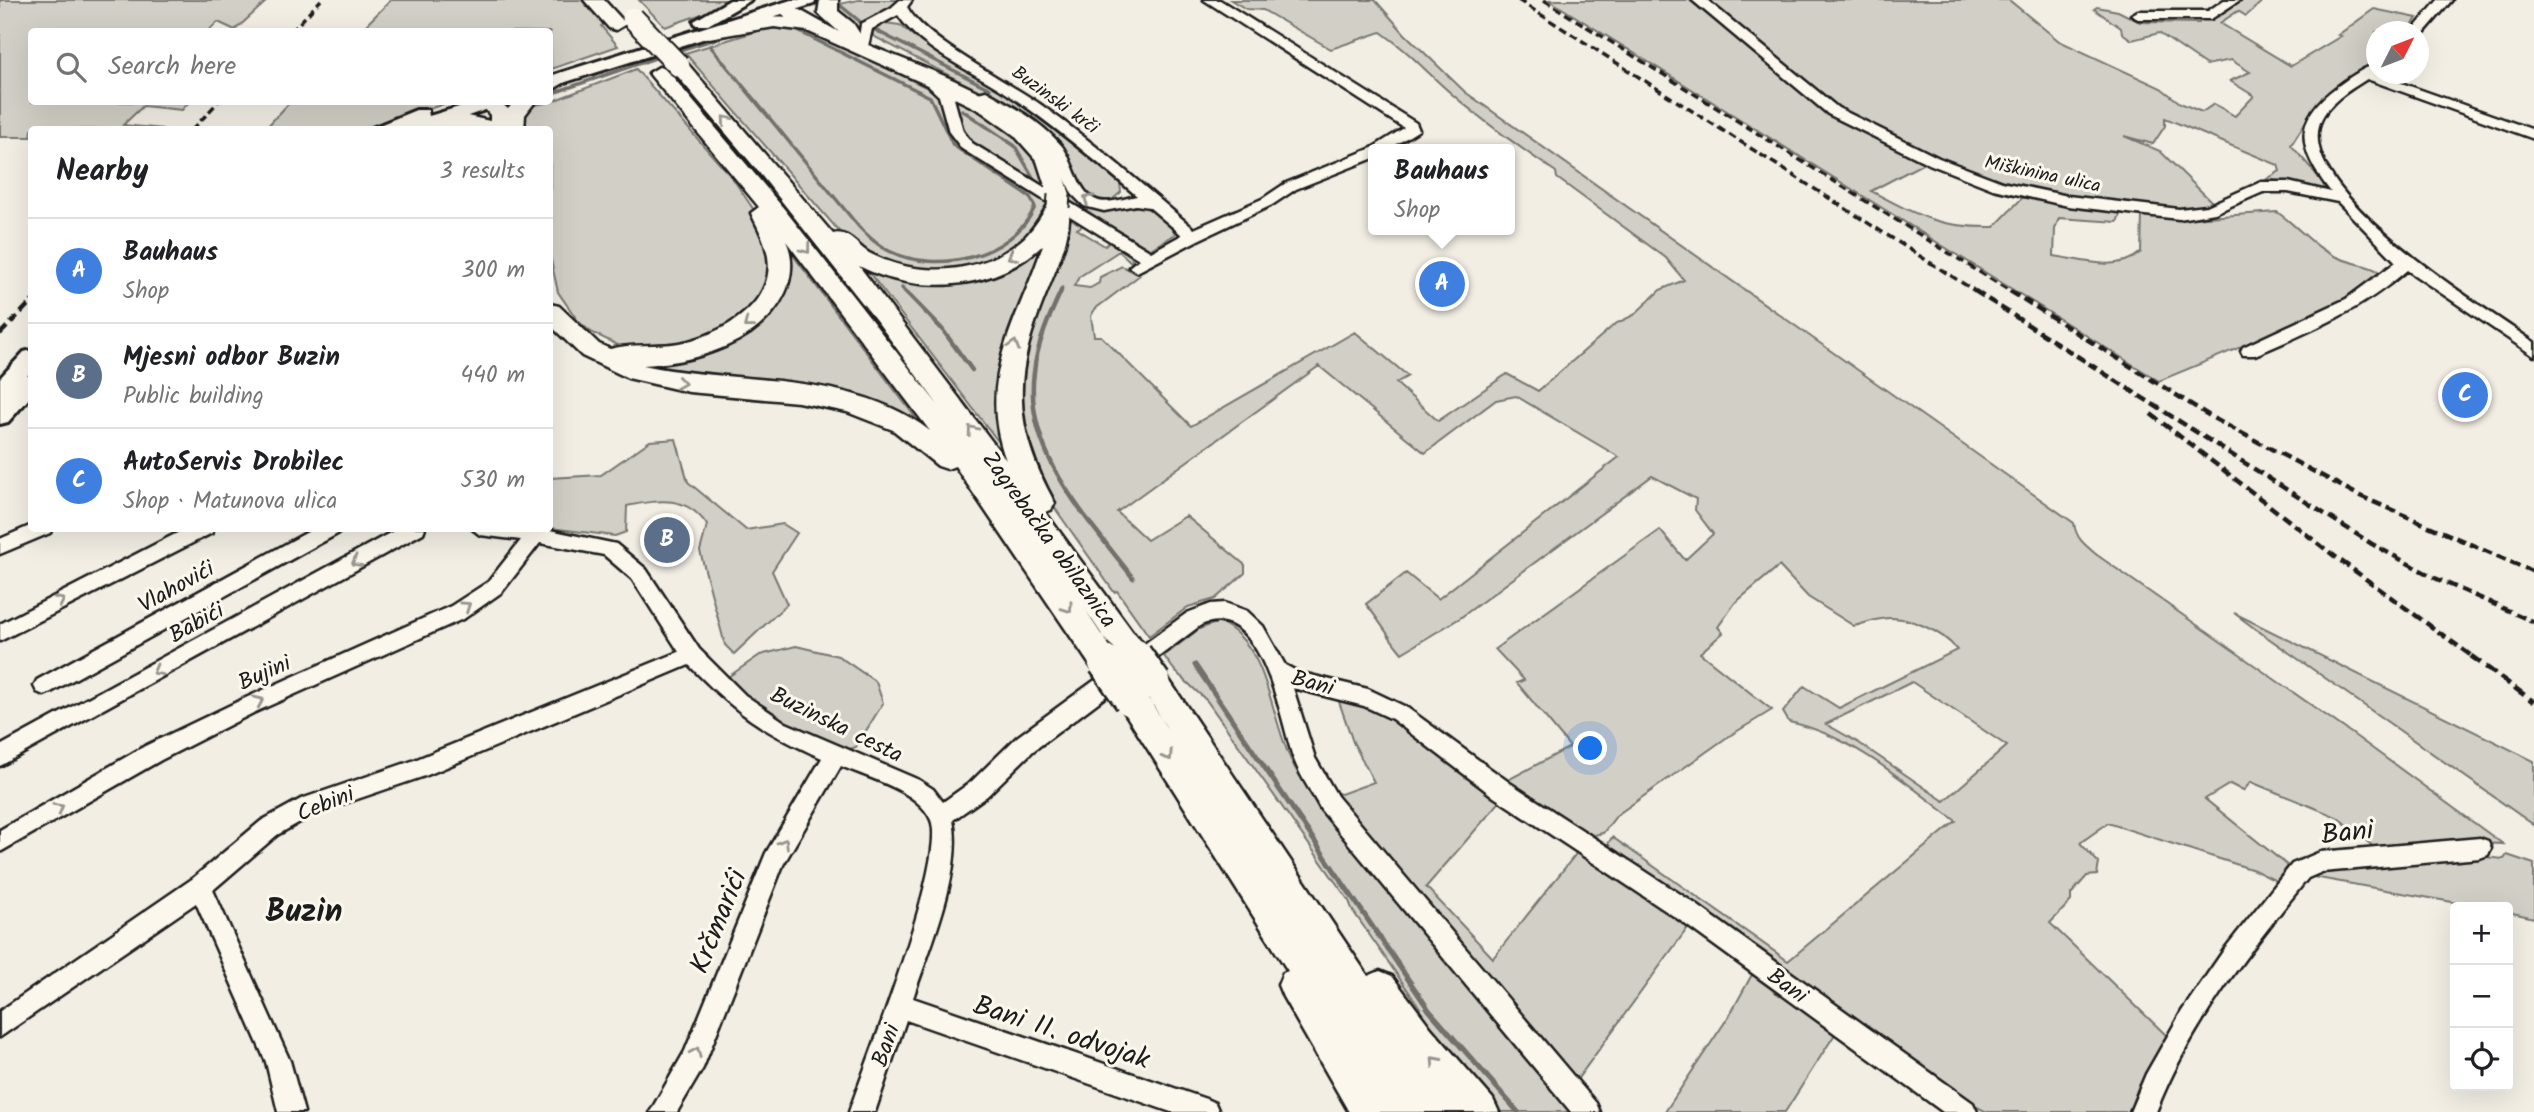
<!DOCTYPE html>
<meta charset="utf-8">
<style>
:root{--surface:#fff;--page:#f6f6f6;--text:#202124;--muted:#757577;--line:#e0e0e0;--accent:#d1495b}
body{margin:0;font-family:Kalam,sans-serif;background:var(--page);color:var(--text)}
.controls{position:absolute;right:21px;bottom:21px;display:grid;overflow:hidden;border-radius:7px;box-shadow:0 7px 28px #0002}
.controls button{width:63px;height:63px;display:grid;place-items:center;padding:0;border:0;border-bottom:2px solid var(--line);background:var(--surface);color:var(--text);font:35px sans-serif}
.compass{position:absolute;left:2366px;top:21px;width:63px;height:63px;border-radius:50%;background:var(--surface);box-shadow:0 7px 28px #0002;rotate:48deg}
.you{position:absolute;left:1591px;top:749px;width:24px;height:24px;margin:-18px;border:5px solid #fff;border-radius:50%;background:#1a73e8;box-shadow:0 0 0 10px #1a73e833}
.badge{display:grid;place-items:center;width:46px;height:46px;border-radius:50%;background:var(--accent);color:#fff;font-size:23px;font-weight:700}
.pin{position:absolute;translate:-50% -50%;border:4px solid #fff;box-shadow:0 2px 7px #0006}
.popup{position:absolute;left:1368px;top:144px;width:147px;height:91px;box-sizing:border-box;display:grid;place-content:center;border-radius:7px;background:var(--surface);filter:drop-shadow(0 2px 5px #0005);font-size:23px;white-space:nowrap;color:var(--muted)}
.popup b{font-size:26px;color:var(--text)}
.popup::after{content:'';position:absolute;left:50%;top:100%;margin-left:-14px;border:14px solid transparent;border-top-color:var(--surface)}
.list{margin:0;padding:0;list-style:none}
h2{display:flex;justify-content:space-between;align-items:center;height:91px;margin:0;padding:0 28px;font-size:30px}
h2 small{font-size:23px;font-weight:400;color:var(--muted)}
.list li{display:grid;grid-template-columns:46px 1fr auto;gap:21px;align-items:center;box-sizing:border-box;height:105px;padding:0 28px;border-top:2px solid var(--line)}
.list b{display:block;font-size:26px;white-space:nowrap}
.list p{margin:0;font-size:23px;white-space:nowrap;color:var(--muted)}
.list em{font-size:23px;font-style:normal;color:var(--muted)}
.icon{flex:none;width:38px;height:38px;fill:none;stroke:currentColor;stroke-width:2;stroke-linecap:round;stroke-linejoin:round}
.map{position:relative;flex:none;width:2534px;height:1112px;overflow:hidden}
.search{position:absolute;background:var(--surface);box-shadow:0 7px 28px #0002;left:28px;top:28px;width:525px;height:77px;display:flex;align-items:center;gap:18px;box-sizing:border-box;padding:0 24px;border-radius:7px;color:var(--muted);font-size:26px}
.panel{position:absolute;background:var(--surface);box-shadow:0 7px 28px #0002;left:28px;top:126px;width:525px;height:406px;border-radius:7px}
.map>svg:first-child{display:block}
.green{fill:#d2cfc6;stroke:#777671;stroke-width:2;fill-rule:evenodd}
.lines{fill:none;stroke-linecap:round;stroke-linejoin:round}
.stream-far2{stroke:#716f6b;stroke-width:3.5}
.stream-far1{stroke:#716f6b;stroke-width:4.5}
.stream{stroke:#716f6b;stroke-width:5}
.minor-casing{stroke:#1c1c1c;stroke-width:5}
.major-casing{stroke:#1c1c1c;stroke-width:6}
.highway-casing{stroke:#1c1c1c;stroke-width:5}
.minor{fill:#fbf7ec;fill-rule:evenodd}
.major{fill:#fbf7ec;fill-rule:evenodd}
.highway{fill:#fbf7ec;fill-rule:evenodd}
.rail-far2{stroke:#1c1c1c;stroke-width:3.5;stroke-dasharray:8 4.5;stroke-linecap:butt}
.rail-far1{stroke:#1c1c1c;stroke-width:4.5;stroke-dasharray:10 5;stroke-linecap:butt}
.rail{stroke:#1c1c1c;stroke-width:5;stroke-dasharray:12 6;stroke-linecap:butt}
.highway-bridge-far2-casing{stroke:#1c1c1c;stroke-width:25;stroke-linecap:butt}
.highway-bridge-far1-casing{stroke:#1c1c1c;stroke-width:32;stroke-linecap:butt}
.highway-bridge-casing{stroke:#1c1c1c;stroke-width:38;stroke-linecap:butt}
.highway-bridge-far2{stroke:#fbf7ec;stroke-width:21}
.highway-bridge-far1{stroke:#fbf7ec;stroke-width:26}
.highway-bridge{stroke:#fbf7ec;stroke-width:33}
.oneway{stroke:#97948e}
.labels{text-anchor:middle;stroke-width:6;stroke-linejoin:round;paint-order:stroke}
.far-street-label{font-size:19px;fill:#1c1c1c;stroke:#fbf7ec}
.street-label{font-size:23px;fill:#1c1c1c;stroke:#fbf7ec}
.near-street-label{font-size:28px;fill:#1c1c1c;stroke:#fbf7ec}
.near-quarter-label{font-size:32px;font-weight:bold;fill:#1c1c1c;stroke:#fbf7ec}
</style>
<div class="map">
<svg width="2534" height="1112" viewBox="0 0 2534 1112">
<rect width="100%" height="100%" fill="#f2eee4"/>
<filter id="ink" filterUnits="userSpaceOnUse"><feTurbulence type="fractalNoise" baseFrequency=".0143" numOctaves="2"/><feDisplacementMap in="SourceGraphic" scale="14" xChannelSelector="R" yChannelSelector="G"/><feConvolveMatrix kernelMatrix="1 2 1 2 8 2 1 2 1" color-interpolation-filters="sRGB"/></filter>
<g filter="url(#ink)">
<!-- green -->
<g class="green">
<polygon points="0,0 268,0 235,30 218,22 207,32 32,32 32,102 189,102 182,110 143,106 123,125 163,129 32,130 31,137 0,137"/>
<polygon points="391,0 582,0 604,24 601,26 618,46 551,69 550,32 360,31"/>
<polygon points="639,0 731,0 716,9 665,27"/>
<polygon points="858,0 901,0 893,9 860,29 836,14 835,5"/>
<path d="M1231,0H1375L1405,34L1465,92L2074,523C2076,539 2085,545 2097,555L2354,735L2503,844L2461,842L2385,851L2374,847L2337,817L2251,782L2243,791L2230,784L2205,799L2288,866L2276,881L2254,870L2108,823L2080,843L2099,863L2097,875L2087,876L2071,894V901L2050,923L2170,1039L2138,1087L2129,1112H1987L1944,1091L1607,849V846L1612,837L1788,961L1956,821C1906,783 1852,735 1789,722L1783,712L1804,686L1839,708L1957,650C1943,631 1905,614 1881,619C1872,620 1863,624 1854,626L1808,597L1779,566L1735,603L1718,627L1723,633L1700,653L1772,710L1726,738L1617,815L1603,833L1590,836L1502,783L1570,747L1517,683L1524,680L1495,649L1660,530L1685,560L1713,534L1695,510L1696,499L1652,476L1460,618L1402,653C1388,637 1380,621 1366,604L1406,573L1438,599L1619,457L1516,396L1496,400L1425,453L1319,366L1117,512L1147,540L1186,516L1245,565V573L1215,599L1188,607L1149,636L1117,591L1114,592L1052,504L1027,458L1013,377L1067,214L1085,224L1077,229L1105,246L1111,241L1130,251L1133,264L1119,251L1079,277L1074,286L1090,288L1099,283L1100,277L1122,266L1140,275L1095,309L1091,316L1094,336H1101L1191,426L1355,332L1408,376L1396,383L1438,421L1507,374L1538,391L1615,324L1634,315L1660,290L1684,280L1666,258L1557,178L1556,172C1513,143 1468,111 1431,75C1412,57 1402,47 1381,32L1331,49L1263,10L1246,9ZM1912,682L2007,746L1944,801L1859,743L1826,724Z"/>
<path d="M1549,0H2009L2059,41L2161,88L2180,103L2202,112L2214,104L2235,116L2254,96L2230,81L2250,72L2231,60L2206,65L2159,33L2132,40L2122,33L2121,28L2094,9L2097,7L2118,11L2140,22L2199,23L2202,18L2220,16L2240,0H2264L2246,16L2238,11L2220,23L2291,66L2341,36L2338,35L2374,9L2417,18L2409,31L2376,32V61L2336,86L2319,101L2291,145L2323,182L2325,190L2267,179L2280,171L2278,165L2165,118V126L2153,144L2124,136L2160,151L2213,203L2192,208H2140L2004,183L1866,133L1928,161L1871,191C1918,216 1940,228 1994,227L2024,196L2121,212L2117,222L2059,218L2055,229L2054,256C2081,260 2118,273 2141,252L2142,215L2193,218L2277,212C2298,226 2315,249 2339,258C2353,264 2366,264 2380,272L2328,311L2159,381Z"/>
<polygon points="885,23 900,25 921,42 1019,100 1120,183 1121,192 1112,200 1096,200 1083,191 1062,149 1012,108 873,36 873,27"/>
<polygon points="774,26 809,30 940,94 952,137 960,147 1051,203 1028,242 968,270 902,271 850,244 685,53"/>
<polygon points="636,69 733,179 760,219 772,240 769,296 707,342 628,350 591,332 578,321 558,292 550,256 550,130 519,129 525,107 550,102"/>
<polygon points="952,97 1015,132 1038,159 1051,192 963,137"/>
<polygon points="290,102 450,102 368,129 264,130"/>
<path d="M1044,141L1083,205C1113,219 1129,190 1161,217C1167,223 1173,226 1175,234L1149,250L1143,248L1066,201Z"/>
<path d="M1047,239C1027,290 996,339 996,395C997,411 1002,428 1005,444L1001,445L868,271L928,283Z"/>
<path d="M792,254L918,421C850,380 778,386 703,377C682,374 660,368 639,364L774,310L790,282Z"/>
<path d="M676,439L688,482L746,530L783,524L797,533L772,571L787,604L734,654L725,645L700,551L707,525C686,494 659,500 627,506L626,532L615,536L550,528V478L601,475L650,441Z"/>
<polygon points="2234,613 2534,761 2534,825 2254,628"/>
<path d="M1219,622C1269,643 1270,719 1292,762C1298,775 1307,787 1315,799L1571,1112H1499L1418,1014L1420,1008L1353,911L1349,901L1207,701L1175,671L1164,656L1199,629Z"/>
<path d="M796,646L838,656L876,682L883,703L856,747L847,750C799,730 767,718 728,682V677L760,655Z"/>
<polygon points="1336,693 1379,708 1504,797 1426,887 1493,958 1575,855 1578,846 1692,922 1573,1085 1333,792 1341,794 1374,782 1353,742"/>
<polygon points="2464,855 2504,859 2507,855 2534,864 2534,918 2508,912 2508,907 2480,907 2302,875 2314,868"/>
<polygon points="1755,969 1837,1031 1785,1112 1665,1112 1731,1013"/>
</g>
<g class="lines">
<!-- stream-far2 -->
<g class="stream-far2">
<polyline points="841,6 863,24"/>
<polyline points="875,30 990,89 987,93"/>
<path d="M711,47L859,227C868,236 877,245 889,251C938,275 1012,257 1035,207L1030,197L953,145L930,97L800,32"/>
<polyline points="673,52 732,34"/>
<polyline points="550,94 661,56"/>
<polyline points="962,110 1015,146 1034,179"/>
<polyline points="902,288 907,293"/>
<polyline points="1060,293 1062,288"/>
</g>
<!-- stream-far1 -->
<g class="stream-far1">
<polyline points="905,291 942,329 972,370"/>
<path d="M1061,291C1049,317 1037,344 1034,372C1023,452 1088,519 1133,578"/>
</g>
<!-- stream -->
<polyline class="stream" points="1195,665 1429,1010 1518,1112"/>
<!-- minor casing -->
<g class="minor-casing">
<g id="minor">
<path d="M900,0H912L907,7C924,40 1011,83 1044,107C1097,145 1145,187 1194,229L1262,199L1286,183L1372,148L1404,128L1204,0H1220L1416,123L1419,130L1389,149H1374V158L1296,189L1272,205L1198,240L1137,272L1129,267L1139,259L962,149L949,132L939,96L919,77L931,74L953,95L963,131L972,143L1151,252L1182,235L1149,207L1136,205L1104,211L1084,206L1072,194L1055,157L1040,140L974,94L986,91C1013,106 1040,121 1061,145C1073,159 1077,190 1094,199C1106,206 1124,198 1137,196C1095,160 1052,124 1006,93C971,70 922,51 898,15L872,29L868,46H858L861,24L891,8Z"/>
<path d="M1692,0H1707L1838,108L1939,158L2002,182L2068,196L2179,209L2207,206L2261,182H2288L2331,192C2298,150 2291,120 2338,86C2349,78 2363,68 2376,64V74L2534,130V139L2367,79C2348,91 2320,107 2318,132C2310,200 2483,307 2534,342V356L2407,270C2362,310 2309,332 2255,355H2243L2241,351L2243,347L2346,299L2396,262L2338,202L2288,192H2263L2215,213L2179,219L2068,206L1993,189L1929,164L1828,114Z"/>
<polygon points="2224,0 2240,0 2211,19 2138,19 2131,15 2138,11 2208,11"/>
<polygon points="2438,0 2452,0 2422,35 2411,32"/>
<polygon points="32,525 32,528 52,528 50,533 0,554 0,539"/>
<polygon points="187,528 214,528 212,533 0,641 0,624"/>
<polygon points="315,528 341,528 339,533 51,692 44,695 37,692 34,686 37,680"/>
<polygon points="399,528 425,528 423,533 0,766 0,746"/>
<path d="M471,528H540L616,544L646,569L699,649L745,695L786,723L919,780L933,789L943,802L971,782L1017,737L1187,613L1211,604L1225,603L1247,611L1263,626L1285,665L1298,672L1368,689L1406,707L1510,783L1694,903L1973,1103L1977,1112H1943L1678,919L1494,797L1392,719L1364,706L1293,688L1315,758L1337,796L1596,1103L1600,1112H1571L1321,810C1312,793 1300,776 1293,757C1280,718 1262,599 1201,625L1033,751L987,796L953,820C963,873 930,947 913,998L1206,1099L1215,1103L1219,1112H1171L906,1020L875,1112H849C866,1063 947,859 931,820C918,790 868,778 841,766L783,865L703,1068L677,1112H650L685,1051L766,853L822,758C761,731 736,713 689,665L425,776L316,813L277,835L213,890L290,1061L304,1112H278L266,1062L196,903L0,1037V1011L192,879L261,821L301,799L412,761L679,652L632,579L604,555L540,543L502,592L465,618L253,713L161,760L0,852V830L145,746L239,701L451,606L488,582L521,540L480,535Z"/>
<path d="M2480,838L2488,841L2491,848L2488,855L2480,858L2322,872L2308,878C2250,950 2190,1025 2156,1112H2130L2146,1074L2182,1011L2226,947L2292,864L2320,852Z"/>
</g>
</g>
<!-- major casing -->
<g class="major-casing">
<g id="major">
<polygon points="730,0 751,0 708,25 696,25 694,21"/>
<polygon points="791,0 816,0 814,4 550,87 550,76"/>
<polygon points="475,102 500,102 497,106 427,130 367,130 416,110 428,110 429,116"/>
<polygon points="32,350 32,371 27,376 32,376 32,395 8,422 0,424 0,378 24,352"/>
</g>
</g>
<!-- highway casing -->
<g class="highway-casing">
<g id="highway">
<polygon points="584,0 604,0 626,24 616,30 609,28"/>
<path d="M820,0H838V11L853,23L862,37L859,41C920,68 1023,97 1058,159C1064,170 1066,183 1070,195L1062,201L1069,207C1071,237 1059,261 1048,289C1013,372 1011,424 1055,503L1051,510L1045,512L1141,643L1136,651C1111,660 1096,625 1083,606L1120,662L1116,671L1105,674L1094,671L955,466L947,469L938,466L893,430L847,412L798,402L689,392L628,378L582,356L550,325V304L559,306L599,344L610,349C631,343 657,347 679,343C723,335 782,301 766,248C763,236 756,224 751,213L759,207L652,77L649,73L659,67L666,69L785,210L938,405L879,324L757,170L669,66L672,62H686L833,234C848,230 857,246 869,253C918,279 983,275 1025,237C1036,226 1042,214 1050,202L1055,201L1048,195L1037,161L1014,135L979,110L936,89L807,31L774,27L709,38L699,32C708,21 771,15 786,17L775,8L785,2L839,32L818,13ZM786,241L930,431C851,370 736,385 643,365C695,363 762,343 785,293C792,278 794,257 786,241ZM1043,245C1019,319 975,378 1006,460L859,266C916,296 995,291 1043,245Z"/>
<polygon points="562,72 572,78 550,91 550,77"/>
<polygon points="479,102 500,102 508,109 514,102 535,102 525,115 524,130 411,130 414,126 463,115 490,121 490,115"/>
<path d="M1154,670L1165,674L1368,976L1380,971L1392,976L1431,1028L1493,1099L1499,1112H1349L1283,997L1278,985L1283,973L1288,971L1116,699L1120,690C1145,681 1155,710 1167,728L1139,683L1143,674Z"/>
</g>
</g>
<!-- minor -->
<use href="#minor" class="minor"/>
<!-- major -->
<use href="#major" class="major"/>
<!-- highway -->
<use href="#highway" class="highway"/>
<!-- rail-far2 -->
<g class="rail-far2">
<polyline points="1518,0 1978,293"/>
<polyline points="1544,0 2013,293"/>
<polyline points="291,32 321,0"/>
<polyline points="192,130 218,102"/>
</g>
<!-- rail-far1 -->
<g class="rail-far1">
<polyline points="1975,291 2372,544 2435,578 2534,622"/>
<polyline points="2010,291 2213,418 2360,496 2534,572"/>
<polyline points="0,334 32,301"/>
<polyline points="2151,414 2337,558 2473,657"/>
</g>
<!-- rail -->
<polyline class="rail" points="2471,656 2534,702"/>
<!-- highway-bridge-far2 casing -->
<g class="highway-bridge-far2-casing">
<g id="highway-bridge-far2">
<polyline points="633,18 679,66"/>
<polyline points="1058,207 1059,195"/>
</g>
</g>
<!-- highway-bridge-far1 casing -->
<g class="highway-bridge-far1-casing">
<polyline id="highway-bridge-far1" points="1126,643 1136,657"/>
</g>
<!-- highway-bridge casing -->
<g class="highway-bridge-casing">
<g id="highway-bridge">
<polyline points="1135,656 1154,683"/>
<polyline points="1105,662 1131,699"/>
</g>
</g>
<!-- highway-bridge-far2 -->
<use href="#highway-bridge-far2" class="highway-bridge-far2"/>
<!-- highway-bridge-far1 -->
<use href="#highway-bridge-far1" class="highway-bridge-far1"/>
<!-- highway-bridge -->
<use href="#highway-bridge" class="highway-bridge"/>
</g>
<!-- one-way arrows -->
<defs><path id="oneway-chevron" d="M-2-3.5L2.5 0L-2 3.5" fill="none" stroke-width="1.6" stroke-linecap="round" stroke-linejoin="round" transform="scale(1.75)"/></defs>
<g class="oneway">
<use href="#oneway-chevron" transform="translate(726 120) rotate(-131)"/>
<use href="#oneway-chevron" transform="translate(1088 199) rotate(-145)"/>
<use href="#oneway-chevron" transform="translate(806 249) rotate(52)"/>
<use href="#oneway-chevron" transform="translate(1012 256) rotate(150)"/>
<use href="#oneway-chevron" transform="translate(748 324) rotate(142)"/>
<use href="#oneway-chevron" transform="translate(1014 345) rotate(-73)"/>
<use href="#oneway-chevron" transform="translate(681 383) rotate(8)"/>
<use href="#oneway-chevron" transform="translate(972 430) rotate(-127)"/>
<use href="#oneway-chevron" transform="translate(356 562) rotate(151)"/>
<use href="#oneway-chevron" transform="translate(60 601) rotate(-27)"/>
<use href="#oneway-chevron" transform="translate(466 606) rotate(-34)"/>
<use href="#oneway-chevron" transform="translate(1068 608) rotate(55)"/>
<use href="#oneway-chevron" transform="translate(157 671) rotate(151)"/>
<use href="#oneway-chevron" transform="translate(259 701) rotate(-24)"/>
<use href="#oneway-chevron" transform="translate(1168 756) rotate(57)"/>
<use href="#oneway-chevron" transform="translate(59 808) rotate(-30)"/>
<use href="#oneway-chevron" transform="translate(784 843) rotate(-59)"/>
<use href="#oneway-chevron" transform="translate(696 1052) rotate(-66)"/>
<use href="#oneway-chevron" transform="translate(1435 1061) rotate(-132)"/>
</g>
</g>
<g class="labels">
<!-- far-street labels -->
<g class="far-street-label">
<text transform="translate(1056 99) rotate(36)" y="7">Buzinski krči</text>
<text transform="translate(2043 173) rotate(12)" y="7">Miškinina ulica</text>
</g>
<!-- street labels -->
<g class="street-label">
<text transform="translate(1050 539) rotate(54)" y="8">Zagrebačka obilaznica</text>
<text transform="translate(176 586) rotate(-29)" y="8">Vlahovići</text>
<text transform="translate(196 622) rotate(-29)" y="8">Babići</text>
<text transform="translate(264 672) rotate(-24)" y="8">Bujini</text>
<text transform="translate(1313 682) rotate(15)" y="8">Bani</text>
<text transform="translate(837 724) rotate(26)" y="8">Buzinska cesta</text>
<text transform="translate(325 803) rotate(-22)" y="8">Cebini</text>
<text transform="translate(1788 985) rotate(36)" y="8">Bani</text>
<text transform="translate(885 1045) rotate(-71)" y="8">Bani</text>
</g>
<!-- near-street labels -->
<g class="near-street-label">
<text transform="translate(2347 831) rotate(-6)" y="10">Bani</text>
<text transform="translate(717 921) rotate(-68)" y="10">Krčmarići</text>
<text transform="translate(1062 1031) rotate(18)" y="10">Bani II. odvojak</text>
</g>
<!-- near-quarter labels -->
<g class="near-quarter-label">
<text x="304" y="921">Buzin</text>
</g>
</g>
</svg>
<div class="controls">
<button>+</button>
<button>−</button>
<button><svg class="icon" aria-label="locate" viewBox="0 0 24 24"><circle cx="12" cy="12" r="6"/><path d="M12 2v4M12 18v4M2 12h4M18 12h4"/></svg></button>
</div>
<svg class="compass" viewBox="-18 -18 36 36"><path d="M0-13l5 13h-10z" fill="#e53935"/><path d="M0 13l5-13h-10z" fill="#757577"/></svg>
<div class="you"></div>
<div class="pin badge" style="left:1442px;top:284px;background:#3f7fe0">A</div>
<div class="popup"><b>Bauhaus</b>Shop</div>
<div class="pin badge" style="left:667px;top:540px;background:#5c6f8a">B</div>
<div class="pin badge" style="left:2465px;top:395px;background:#3f7fe0">C</div>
<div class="search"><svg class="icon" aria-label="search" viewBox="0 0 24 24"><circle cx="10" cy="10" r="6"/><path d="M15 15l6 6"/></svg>Search here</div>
<section class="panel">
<h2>Nearby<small>3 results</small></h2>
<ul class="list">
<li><span class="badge" style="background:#3f7fe0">A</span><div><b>Bauhaus</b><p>Shop</p></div><em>300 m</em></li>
<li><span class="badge" style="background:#5c6f8a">B</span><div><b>Mjesni odbor Buzin</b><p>Public building</p></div><em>440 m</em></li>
<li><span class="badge" style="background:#3f7fe0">C</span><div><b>AutoServis Drobilec</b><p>Shop · Matunova ulica</p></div><em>530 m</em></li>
</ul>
</section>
</div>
